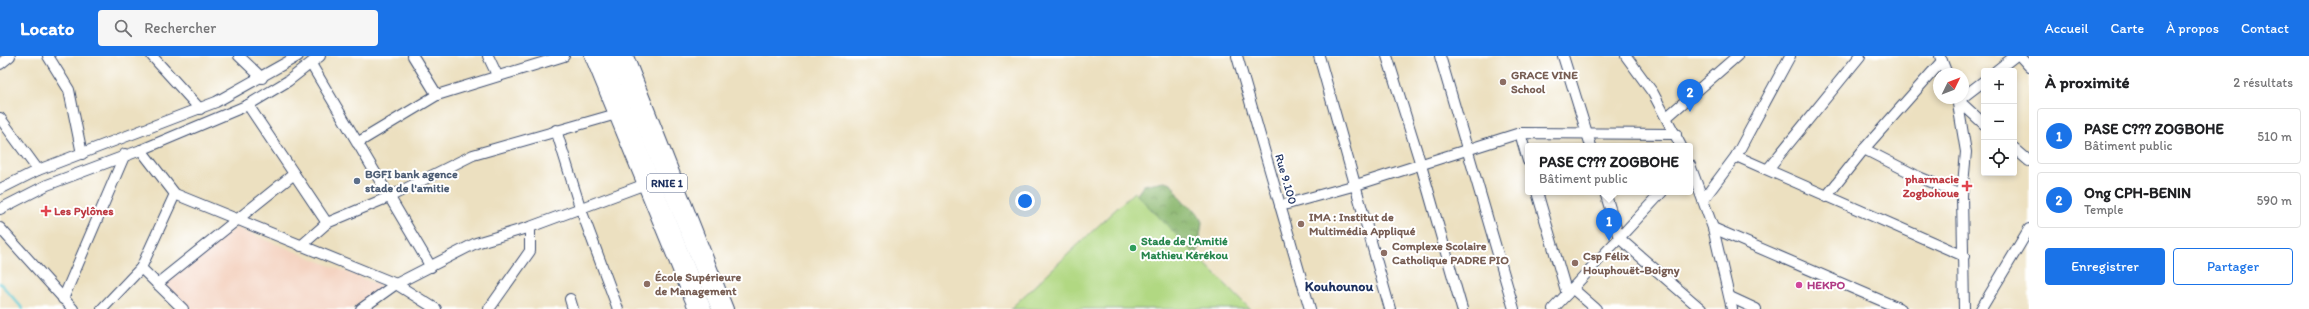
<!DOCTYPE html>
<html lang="fr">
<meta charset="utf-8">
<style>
:root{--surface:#fff;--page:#f6f6f6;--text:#202124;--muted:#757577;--line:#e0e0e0;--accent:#1a73e8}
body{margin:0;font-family:Itim,sans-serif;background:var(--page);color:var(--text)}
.controls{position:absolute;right:12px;top:12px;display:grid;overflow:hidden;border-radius:4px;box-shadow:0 2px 6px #0003}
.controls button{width:36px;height:36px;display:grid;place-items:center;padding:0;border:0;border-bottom:1px solid var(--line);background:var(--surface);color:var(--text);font:20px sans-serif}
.compass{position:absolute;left:1933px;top:12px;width:36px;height:36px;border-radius:50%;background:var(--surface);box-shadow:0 2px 6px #0003;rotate:47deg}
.you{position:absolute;left:1025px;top:145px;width:14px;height:14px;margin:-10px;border:3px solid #fff;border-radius:50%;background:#1a73e8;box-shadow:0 0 0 6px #1a73e833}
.badge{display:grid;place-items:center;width:26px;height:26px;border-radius:50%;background:var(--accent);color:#fff;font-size:13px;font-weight:700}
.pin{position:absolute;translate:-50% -33px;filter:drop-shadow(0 1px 2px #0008)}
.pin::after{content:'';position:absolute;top:21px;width:14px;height:12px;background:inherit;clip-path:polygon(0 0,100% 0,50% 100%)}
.popup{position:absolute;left:1525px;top:87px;width:168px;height:52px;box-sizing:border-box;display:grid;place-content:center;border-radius:4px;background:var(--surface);filter:drop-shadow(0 1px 3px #0005);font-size:13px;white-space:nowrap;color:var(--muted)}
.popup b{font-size:15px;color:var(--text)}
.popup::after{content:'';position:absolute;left:50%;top:100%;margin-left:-8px;border:8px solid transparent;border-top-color:var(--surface)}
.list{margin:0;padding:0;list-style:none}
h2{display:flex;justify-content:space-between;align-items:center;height:52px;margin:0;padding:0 16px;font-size:17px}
h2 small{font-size:13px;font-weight:400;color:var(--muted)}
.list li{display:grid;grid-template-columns:26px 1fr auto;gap:12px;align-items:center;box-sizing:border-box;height:56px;margin:0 8px 8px;padding:0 8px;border:1px solid var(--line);border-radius:4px}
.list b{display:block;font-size:15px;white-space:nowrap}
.list p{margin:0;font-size:13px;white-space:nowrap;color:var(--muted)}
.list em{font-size:13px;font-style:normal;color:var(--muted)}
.actions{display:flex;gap:8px;padding:12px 16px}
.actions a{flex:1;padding:9px 0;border:1px solid var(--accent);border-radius:4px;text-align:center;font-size:14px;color:var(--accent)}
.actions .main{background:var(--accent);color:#fff}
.icon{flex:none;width:22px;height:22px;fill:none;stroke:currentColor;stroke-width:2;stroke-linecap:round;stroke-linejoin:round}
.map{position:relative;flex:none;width:2029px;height:253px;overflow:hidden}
header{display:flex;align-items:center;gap:24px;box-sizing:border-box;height:56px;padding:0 20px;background:var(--accent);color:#fff}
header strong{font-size:19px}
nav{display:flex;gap:22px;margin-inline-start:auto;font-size:14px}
.search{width:280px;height:36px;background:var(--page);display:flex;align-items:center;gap:10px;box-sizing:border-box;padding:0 14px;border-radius:4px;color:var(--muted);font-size:15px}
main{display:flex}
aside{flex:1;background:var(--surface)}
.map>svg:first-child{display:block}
.built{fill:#f4d3c1}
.forest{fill:url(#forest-crowns);stroke:#547467}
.pitch{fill:#b1d882;stroke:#668470}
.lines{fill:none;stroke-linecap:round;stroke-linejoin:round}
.stream{stroke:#5dc9d5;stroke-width:2.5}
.minor-casing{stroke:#3a4a6d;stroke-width:12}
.highway-casing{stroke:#3a4a6d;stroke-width:16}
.minor{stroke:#fff;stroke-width:10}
.highway{stroke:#fff;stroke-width:14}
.education-dot{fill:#8d6e63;stroke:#fff;stroke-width:1.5}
.service-dot{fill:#5c6f8a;stroke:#fff;stroke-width:1.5}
.health-dot{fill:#e0444e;stroke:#fff;stroke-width:1.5}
.leisure-dot{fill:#2e9e5b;stroke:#fff;stroke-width:1.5}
.hotel-dot{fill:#d1479c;stroke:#fff;stroke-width:1.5}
.labels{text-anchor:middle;stroke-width:4;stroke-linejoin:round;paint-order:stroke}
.shield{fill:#fff;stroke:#5f6d8e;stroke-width:1}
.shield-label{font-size:11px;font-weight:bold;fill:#1b2f5e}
.education-label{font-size:12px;font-weight:bold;fill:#785e54;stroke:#fff;text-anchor:start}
.service-label{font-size:12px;font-weight:bold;fill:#4e5e75;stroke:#fff;text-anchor:start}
.street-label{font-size:12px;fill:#1b2f5e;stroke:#fff}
.health-label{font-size:12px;font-weight:bold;fill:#be3a42;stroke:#fff;text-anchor:end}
.leisure-label{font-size:12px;font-weight:bold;fill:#27864d;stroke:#fff;text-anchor:start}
.hotel-label{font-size:12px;font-weight:bold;fill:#b23c85;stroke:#fff;text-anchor:start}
.quarter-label{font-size:14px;font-weight:bold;fill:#1b2f5e;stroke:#fff}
</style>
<header>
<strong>Locato</strong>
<div class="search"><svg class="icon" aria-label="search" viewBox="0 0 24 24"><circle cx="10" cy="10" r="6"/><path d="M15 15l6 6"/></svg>Rechercher</div>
<nav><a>Accueil</a><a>Carte</a><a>À propos</a><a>Contact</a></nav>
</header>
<main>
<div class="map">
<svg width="2029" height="253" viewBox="0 0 2029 253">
<defs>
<pattern id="forest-crowns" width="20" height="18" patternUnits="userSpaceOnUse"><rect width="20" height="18" fill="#8cb870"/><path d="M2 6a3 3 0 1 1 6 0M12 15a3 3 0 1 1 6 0" fill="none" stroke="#72965f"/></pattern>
</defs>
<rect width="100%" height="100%" fill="#fff"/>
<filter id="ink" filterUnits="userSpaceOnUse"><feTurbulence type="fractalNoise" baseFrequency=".025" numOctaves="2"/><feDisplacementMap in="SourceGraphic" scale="8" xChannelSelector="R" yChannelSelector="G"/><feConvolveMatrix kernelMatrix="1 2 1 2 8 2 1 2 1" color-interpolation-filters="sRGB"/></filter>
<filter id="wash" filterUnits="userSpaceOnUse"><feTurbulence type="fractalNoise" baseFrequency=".012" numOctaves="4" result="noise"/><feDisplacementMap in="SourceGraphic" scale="16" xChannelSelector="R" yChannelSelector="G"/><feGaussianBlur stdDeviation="0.9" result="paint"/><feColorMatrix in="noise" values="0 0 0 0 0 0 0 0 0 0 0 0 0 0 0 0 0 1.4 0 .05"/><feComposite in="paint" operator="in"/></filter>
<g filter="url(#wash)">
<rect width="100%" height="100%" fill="#ece0c0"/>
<!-- built -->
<polygon class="built" points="236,172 384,231 351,253 189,253 162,227 207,190"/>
<!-- forest -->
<polygon class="forest" points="1164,125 1171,127 1184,147 1197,156 1202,166 1198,196 1194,206 1129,149 1144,129"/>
<!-- pitch -->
<polygon class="pitch" points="1134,136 1250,253 1010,253"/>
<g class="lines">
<!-- stream -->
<polyline class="stream" points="0,227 23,253"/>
</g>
</g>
<g filter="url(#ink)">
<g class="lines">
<!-- minor casing -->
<g class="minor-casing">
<g id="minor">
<polyline points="48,0 69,34 82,98"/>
<polyline points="152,0 200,53"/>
<polyline points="239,0 262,22"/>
<polyline points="413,0 437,39"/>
<polyline points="488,0 497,19"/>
<polyline points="590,0 694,253"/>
<polyline points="628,0 728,253"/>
<polyline points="1237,0 1310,253"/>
<polyline points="1319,0 1390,253"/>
<polyline points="1387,0 1421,109 1462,253"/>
<polyline points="1440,0 1514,253"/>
<polyline points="1563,0 1591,90"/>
<polyline points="1626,0 1653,37 1681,90"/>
<polyline points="1940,0 1947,18"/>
<polyline points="2020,0 2029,10"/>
<polyline points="0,8 10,0"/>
<polyline points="311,8 431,211"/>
<polyline points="1996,15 2015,0"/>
<polyline points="1963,41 1984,25"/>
<polyline points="1957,42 1966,96 1962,139 1964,253"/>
<polyline points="1959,45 1984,68"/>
<polyline points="248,49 327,167"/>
<polyline points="1667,61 1737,0"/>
<polyline points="0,62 38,114"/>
<polyline points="556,74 580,151 618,253"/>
<polyline points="1520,77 1528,105"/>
<polyline points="357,87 437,39 564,0"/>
<polyline points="2014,92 2029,105"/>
<polyline points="1864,93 1919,121 1962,139"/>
<polyline points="141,94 175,138 396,228 436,253"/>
<polyline points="1736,100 1964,200"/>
<polyline points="1690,109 1713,172 1732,253"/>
<polyline points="1768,113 1860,0"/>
<polyline points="0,133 38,114 216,46 298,0"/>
<polyline points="1537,136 1567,238"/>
<polyline points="1605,136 1619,182 1701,253"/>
<polyline points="1826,141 1864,93 1942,5"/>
<polyline points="1703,144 1736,100 1790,0"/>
<polyline points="1280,150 1356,129 1520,77 1676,78"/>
<polyline points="0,153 47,129 141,94 248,49 288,25 320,0"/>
<polyline points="0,172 73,253"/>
<polyline points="1713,172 1901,253"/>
<polyline points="301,190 327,167 389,141 473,99 613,59"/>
<polyline points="141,212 183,253"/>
<polyline points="157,228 294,118"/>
<polyline points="1572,232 1596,253"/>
<polyline points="1730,241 1756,253"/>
<polyline points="63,243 125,98"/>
<polyline points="570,243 573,253"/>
<polyline points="102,253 141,212 175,138"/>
<polyline points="361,253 396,228 476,187 530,171 643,129"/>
<polyline points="489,253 530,195 530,171"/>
<polyline points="1553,253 1662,136"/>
<polyline points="1981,253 2029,173"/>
</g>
</g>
<!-- highway casing -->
<g class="highway-casing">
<g id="highway">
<polyline points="602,0 704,253"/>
<polyline points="616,0 719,253"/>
</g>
</g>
<!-- minor -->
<use href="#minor" class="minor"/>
<!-- highway -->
<use href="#highway" class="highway"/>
</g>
</g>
<!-- markers -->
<g class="education-dot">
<circle cx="1503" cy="26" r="4"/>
<circle cx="1301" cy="168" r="4"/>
<circle cx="1384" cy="197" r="4"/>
<circle cx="1575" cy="207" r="4"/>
<circle cx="647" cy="228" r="4"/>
</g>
<circle class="service-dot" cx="357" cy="125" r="4"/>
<g class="health-dot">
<path d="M1965 124h4v4h4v4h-4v4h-4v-4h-4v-4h4z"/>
<path d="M44 149h4v4h4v4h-4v4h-4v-4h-4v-4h4z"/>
</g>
<circle class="leisure-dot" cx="1133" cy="192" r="4"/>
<circle class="hotel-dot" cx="1799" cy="229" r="4"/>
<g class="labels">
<!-- shield labels -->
<rect class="shield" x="647" y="118" width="40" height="18" rx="3"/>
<g class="shield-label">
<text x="667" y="131">RNIE 1</text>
</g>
<!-- education labels -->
<g class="education-label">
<text x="1511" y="23">GRACE VINE<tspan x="1511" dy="14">School</tspan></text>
<text x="1309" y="165">IMA : Institut de<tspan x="1309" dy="14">Multimédia Appliqué</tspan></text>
<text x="1392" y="194">Complexe Scolaire<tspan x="1392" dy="14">Catholique PADRE PIO</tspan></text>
<text x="1583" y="204">Csp Félix<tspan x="1583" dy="14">Houphouët-Boigny</tspan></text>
<text x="655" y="225">École Supérieure<tspan x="655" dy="14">de Management</tspan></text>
</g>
<!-- service labels -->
<g class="service-label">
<text x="365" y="122">BGFI bank agence<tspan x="365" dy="14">stade de l'amitie</tspan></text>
</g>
<!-- street labels -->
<g class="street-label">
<text transform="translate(1286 123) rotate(74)" y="4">Rue 9.100</text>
</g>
<!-- health labels -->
<g class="health-label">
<text x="1959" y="127">pharmacie<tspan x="1959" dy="14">Zogbohoue</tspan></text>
<text x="54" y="159" text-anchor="start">Les Pylônes</text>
</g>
<!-- leisure labels -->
<g class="leisure-label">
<text x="1141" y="189">Stade de l'Amitié<tspan x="1141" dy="14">Mathieu Kérékou</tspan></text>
</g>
<!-- hotel labels -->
<g class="hotel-label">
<text x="1807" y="233">HEKPO</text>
</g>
<!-- quarter labels -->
<g class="quarter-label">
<text x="1339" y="235">Kouhounou</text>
</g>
</g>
</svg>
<div class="controls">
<button>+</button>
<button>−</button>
<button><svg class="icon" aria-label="locate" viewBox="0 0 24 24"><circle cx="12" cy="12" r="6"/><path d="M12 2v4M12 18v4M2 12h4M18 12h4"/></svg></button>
</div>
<svg class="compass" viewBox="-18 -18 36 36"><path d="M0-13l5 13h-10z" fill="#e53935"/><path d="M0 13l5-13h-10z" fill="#757577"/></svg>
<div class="you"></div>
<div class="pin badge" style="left:1609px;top:185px">1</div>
<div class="popup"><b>PASE C??? ZOGBOHE</b>Bâtiment public</div>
<div class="pin badge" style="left:1690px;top:56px">2</div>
</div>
<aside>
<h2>À proximité<small>2 résultats</small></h2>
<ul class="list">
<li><span class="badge">1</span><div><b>PASE C??? ZOGBOHE</b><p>Bâtiment public</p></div><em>510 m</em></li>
<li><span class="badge">2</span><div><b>Ong CPH-BENIN</b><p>Temple</p></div><em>590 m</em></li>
</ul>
<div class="actions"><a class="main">Enregistrer</a><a>Partager</a></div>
</aside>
</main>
